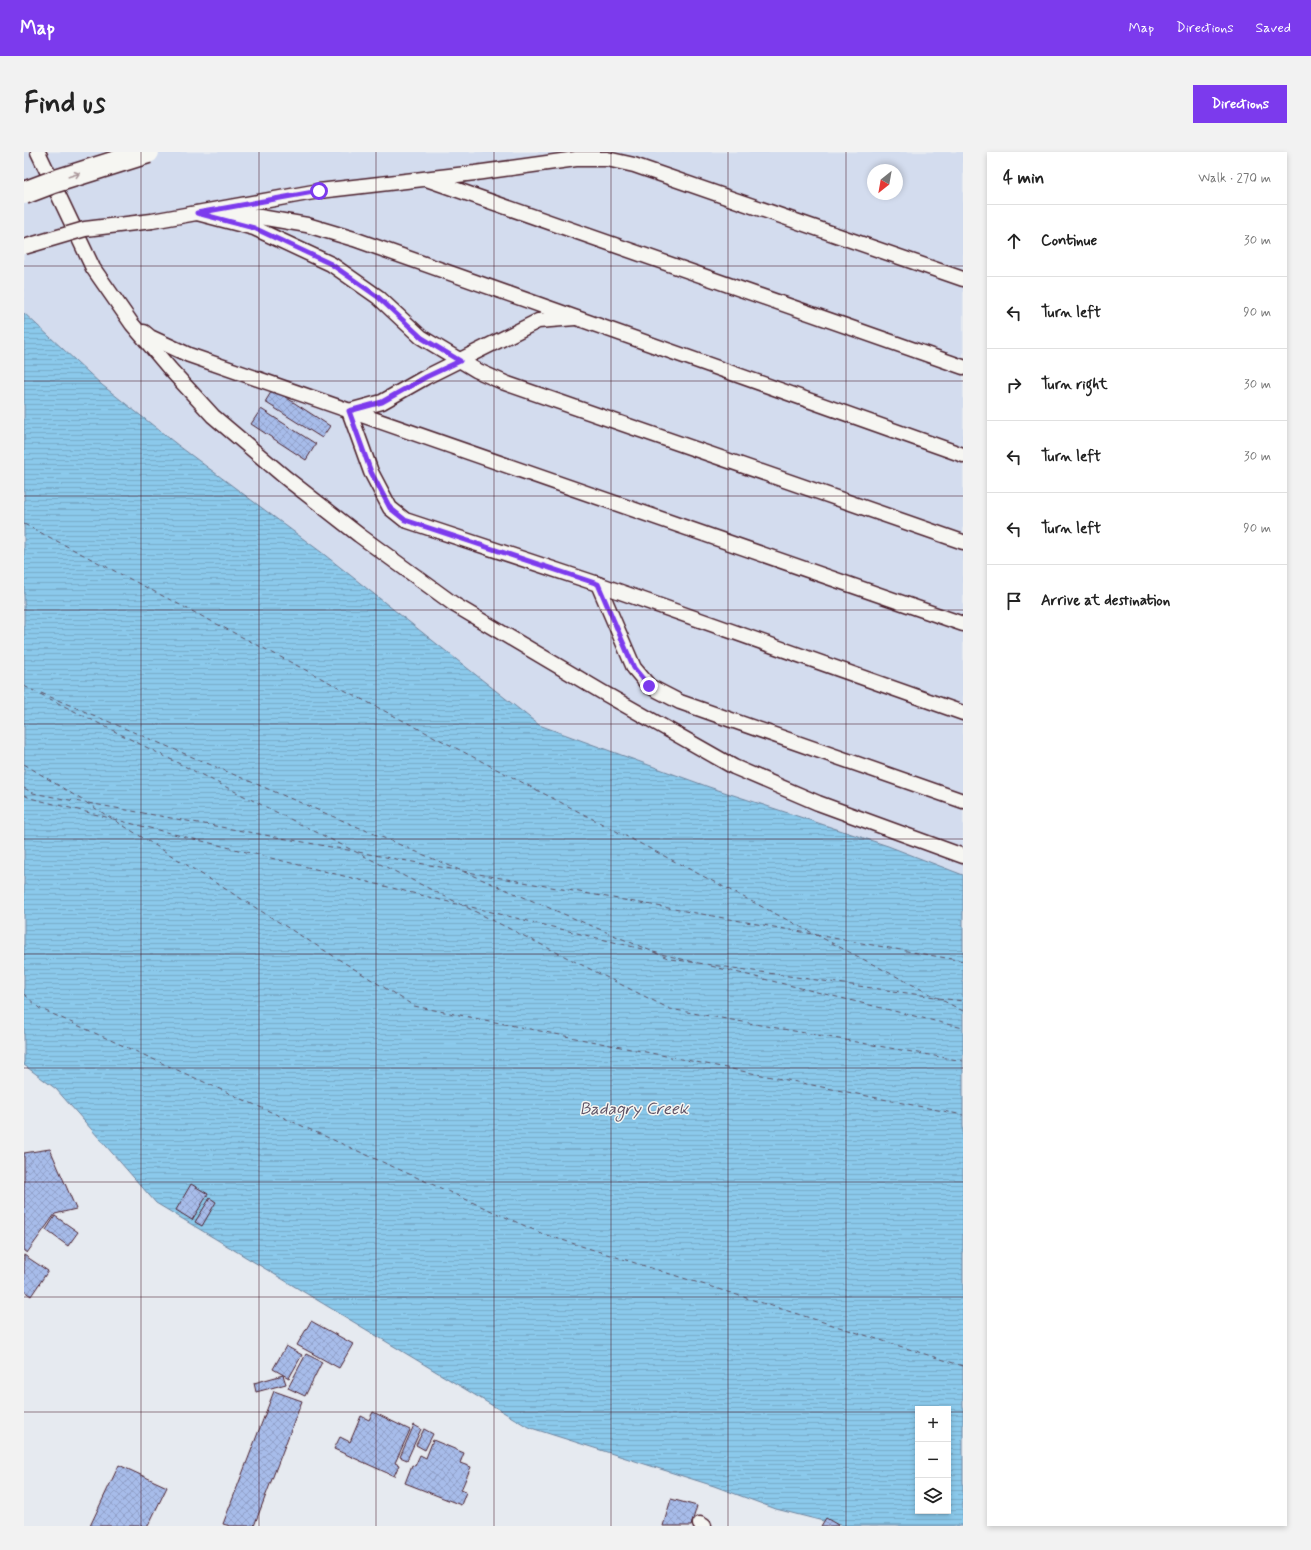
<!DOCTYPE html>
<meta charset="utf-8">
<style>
:root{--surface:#fff;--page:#f2f2f2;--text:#222;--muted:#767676;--line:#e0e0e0;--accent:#7c3aed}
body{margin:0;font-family:Mynerve,sans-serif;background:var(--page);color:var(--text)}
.controls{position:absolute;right:12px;bottom:12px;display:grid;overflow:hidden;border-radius:0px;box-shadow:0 2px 6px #0003}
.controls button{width:36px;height:36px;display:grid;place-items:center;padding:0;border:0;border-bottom:1px solid var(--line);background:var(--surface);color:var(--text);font:20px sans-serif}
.compass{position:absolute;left:843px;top:12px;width:36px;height:36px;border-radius:50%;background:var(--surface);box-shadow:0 2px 6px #0003;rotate:211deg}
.stop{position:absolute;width:12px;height:12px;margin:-9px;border:3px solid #7c3aed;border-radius:50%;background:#fff}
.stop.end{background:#7c3aed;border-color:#fff;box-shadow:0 1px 4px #0008}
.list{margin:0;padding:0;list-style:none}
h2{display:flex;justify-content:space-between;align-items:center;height:52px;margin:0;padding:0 16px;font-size:17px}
h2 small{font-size:13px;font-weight:400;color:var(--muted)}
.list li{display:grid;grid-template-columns:26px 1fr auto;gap:12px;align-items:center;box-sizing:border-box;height:72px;padding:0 16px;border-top:1px solid var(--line)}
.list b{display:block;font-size:15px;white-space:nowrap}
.list em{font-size:13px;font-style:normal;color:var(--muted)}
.icon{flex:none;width:22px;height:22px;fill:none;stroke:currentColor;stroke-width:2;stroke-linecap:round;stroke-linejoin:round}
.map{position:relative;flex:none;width:939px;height:1374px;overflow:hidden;border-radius:0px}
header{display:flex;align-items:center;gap:24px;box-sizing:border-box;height:56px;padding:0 20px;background:var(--accent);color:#fff}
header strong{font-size:19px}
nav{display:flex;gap:22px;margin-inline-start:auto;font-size:14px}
.intro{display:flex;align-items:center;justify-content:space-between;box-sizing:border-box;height:96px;padding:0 24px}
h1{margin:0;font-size:28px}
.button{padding:10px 18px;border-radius:0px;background:var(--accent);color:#fff;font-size:14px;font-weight:700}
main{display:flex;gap:24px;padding:0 24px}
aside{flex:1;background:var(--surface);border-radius:0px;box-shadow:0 2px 6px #0003}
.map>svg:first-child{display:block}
.built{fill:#d3dcee;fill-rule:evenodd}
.water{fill:url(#water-rules);stroke:#71859e;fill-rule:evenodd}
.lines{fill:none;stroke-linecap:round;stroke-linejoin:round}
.ferry{stroke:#5e5265;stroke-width:1;stroke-dasharray:5 4;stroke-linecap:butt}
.building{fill:url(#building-cross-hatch);stroke:#4a1f2b}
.lane-casing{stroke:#4a1f2b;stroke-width:17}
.lane{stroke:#f6f6f2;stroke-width:14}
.lane-bridge-casing{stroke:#4a1f2b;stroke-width:17;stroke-linecap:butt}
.highway-bridge-casing{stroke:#4a1f2b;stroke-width:25;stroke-linecap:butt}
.lane-bridge{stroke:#f6f6f2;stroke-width:14}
.highway-bridge{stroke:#f6f6f2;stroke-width:22}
.oneway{stroke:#a99598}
.route{stroke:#7c3aed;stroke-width:5}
.grid{fill:none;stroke:#4a1f2b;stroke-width:1;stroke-opacity:0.55}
.labels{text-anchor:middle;stroke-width:3;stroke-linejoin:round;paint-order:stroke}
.water-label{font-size:17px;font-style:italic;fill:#5e5265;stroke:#f6f6f2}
</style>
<header>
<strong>Map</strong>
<nav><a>Map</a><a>Directions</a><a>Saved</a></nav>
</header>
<div class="intro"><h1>Find us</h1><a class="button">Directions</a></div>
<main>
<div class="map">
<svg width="939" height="1374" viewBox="0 0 939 1374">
<defs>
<pattern id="water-rules" width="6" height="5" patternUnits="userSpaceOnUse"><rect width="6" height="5" fill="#8bc9eb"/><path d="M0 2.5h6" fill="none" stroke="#79acca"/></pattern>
<pattern id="building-cross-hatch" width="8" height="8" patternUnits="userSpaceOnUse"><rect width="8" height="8" fill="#a7bcea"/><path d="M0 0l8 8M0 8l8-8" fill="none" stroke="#91a1c9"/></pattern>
</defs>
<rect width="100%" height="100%" fill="#e6eaf0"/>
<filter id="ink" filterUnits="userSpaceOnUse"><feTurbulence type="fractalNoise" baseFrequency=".025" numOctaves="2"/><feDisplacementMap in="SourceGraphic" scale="8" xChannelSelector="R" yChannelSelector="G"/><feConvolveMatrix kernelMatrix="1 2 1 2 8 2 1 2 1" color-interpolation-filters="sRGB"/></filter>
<g filter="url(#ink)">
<!-- built -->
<path class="built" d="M0,0H939V723L864,694L685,635L515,573L297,400L155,294L78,233L0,161ZM849,18H873V42H849Z"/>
<!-- water -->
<path class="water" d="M0,161L78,233L155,294L297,400L515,573L685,635L864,694L939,723V1374H819L752,1357L690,1334L504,1275L132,1051L32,937L0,913ZM894,1257H924V1359H894Z"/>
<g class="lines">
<!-- ferry -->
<g class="ferry">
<polyline points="0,372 939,859"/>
<polyline points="0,534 646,857 939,909"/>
<polyline points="17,541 646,807 911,845"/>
<polyline points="0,612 390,854 939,963"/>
<polyline points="0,636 9,641 61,651"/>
<polyline points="0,643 6,646 86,666"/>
<polyline points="64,651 329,699"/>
<polyline points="89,667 433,752"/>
<polyline points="334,700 433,718"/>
<polyline points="438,719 789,782"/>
<polyline points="439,753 622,798"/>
<polyline points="792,783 939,809"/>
<polyline points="629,800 674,811"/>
<polyline points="687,814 939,876"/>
<polyline points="0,842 15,856 519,1082 939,1214"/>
<polyline points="914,846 939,849"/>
</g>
</g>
<!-- building -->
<g class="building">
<polygon points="249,237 306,274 298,286 241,250"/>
<polygon points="237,257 292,292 282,308 227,272"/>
<polygon points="26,997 52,1057 31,1062 3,1101 0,1099 0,1001"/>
<polygon points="167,1032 184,1042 168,1068 152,1058"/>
<polygon points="186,1046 192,1050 178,1074 171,1070"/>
<polygon points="31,1064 54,1080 44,1094 22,1078"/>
<polygon points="0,1103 24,1119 7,1144 0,1139"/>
<polygon points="287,1169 329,1192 315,1216 273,1193"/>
<polygon points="262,1194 278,1203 265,1226 249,1217"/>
<polygon points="282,1202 298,1210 281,1244 264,1236"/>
<polygon points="259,1223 262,1232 232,1240 230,1231"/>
<polygon points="250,1239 278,1249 230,1374 206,1374 199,1372"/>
<polygon points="349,1260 386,1278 371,1311 375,1313 370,1324 310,1297 316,1285 326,1290 337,1264 345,1268"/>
<polygon points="390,1273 397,1277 383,1308 376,1305"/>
<polygon points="400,1277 409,1282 401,1298 392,1293"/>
<polygon points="409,1288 440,1301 436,1311 447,1315 437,1338 442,1340 437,1353 381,1331 388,1313 391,1314 396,1303 402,1306"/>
<polygon points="95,1313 143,1335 124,1374 66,1374"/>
<polygon points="647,1347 673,1354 667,1374 639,1374"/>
<polygon points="802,1366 814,1373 813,1374 797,1374"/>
</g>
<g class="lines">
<!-- lane casing -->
<g class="lane-casing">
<g id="lane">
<polyline points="14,0 69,116 108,172 146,217 189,264 262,326 335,383 431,453 578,540 710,615 794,651 939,704"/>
<polyline points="405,28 939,215"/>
<polyline points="173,61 230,76 307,112 354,145 397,185 452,218 481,231 939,390"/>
<polyline points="207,63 236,65 283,73 330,87 939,303"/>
<polyline points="128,69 295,39 451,21 552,7 583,7 610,13 939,127"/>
<polyline points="551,166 514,169 402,225 358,250 325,259 347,320 366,356 381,368 574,432 939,561"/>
<polyline points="120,180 126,185 165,203 939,472"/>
<polyline points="574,432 610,516 625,534 656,550 939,649"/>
<polyline points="676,1372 680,1374"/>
</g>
</g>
<!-- lane -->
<use href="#lane" class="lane"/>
<!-- lane-bridge casing -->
<g class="lane-bridge-casing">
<polyline id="lane-bridge" points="0,95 61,77 128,69"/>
</g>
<!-- highway-bridge casing -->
<g class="highway-bridge-casing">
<polyline id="highway-bridge" points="0,41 29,30 124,0"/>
</g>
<!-- lane-bridge -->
<use href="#lane-bridge" class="lane-bridge"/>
<!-- highway-bridge -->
<use href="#highway-bridge" class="highway-bridge"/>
</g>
<!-- one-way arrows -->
<defs><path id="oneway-shaft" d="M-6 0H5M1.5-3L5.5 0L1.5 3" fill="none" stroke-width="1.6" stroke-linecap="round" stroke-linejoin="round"/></defs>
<use class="oneway" href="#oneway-shaft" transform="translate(50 23) rotate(-18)"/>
</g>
<g class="lines" filter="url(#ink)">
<!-- route -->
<polyline class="route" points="295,39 173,61 230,76 307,112 354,145 398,186 436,209 402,225 358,250 325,259 347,320 366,356 381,368 574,432 610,516 625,534"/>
</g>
<!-- grid -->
<path class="grid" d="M117,0V1374M235,0V1374M352,0V1374M470,0V1374M587,0V1374M704,0V1374M822,0V1374M0,114H939M0,229H939M0,344H939M0,458H939M0,572H939M0,687H939M0,802H939M0,916H939M0,1030H939M0,1145H939M0,1260H894M924,1260H939"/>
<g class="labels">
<!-- water labels -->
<g class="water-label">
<text x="610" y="962">Badagry Creek</text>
</g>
</g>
</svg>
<div class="controls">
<button>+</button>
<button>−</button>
<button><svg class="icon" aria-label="layers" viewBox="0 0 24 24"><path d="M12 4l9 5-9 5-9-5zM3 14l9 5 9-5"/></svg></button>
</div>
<svg class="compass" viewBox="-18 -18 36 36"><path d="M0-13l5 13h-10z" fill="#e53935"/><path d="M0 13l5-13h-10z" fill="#767676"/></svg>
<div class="stop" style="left:295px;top:39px"></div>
<div class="stop end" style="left:625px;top:534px"></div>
</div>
<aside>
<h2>4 min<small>Walk · 270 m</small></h2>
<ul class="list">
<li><svg class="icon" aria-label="ahead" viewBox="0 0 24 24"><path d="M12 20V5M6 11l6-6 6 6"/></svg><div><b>Continue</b></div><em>30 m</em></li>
<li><svg class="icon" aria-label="left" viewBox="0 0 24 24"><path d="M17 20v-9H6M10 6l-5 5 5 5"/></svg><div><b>Turn left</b></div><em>90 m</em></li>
<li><svg class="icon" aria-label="right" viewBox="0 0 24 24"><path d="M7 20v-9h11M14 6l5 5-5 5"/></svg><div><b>Turn right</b></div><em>30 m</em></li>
<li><svg class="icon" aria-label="left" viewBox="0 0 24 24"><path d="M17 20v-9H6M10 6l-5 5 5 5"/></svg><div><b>Turn left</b></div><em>30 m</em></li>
<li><svg class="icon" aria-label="left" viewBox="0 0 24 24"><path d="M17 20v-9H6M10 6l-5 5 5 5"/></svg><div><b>Turn left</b></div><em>90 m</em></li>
<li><svg class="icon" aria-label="arrive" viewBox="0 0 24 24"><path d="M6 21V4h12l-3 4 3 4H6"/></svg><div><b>Arrive at destination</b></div></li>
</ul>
</aside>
</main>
